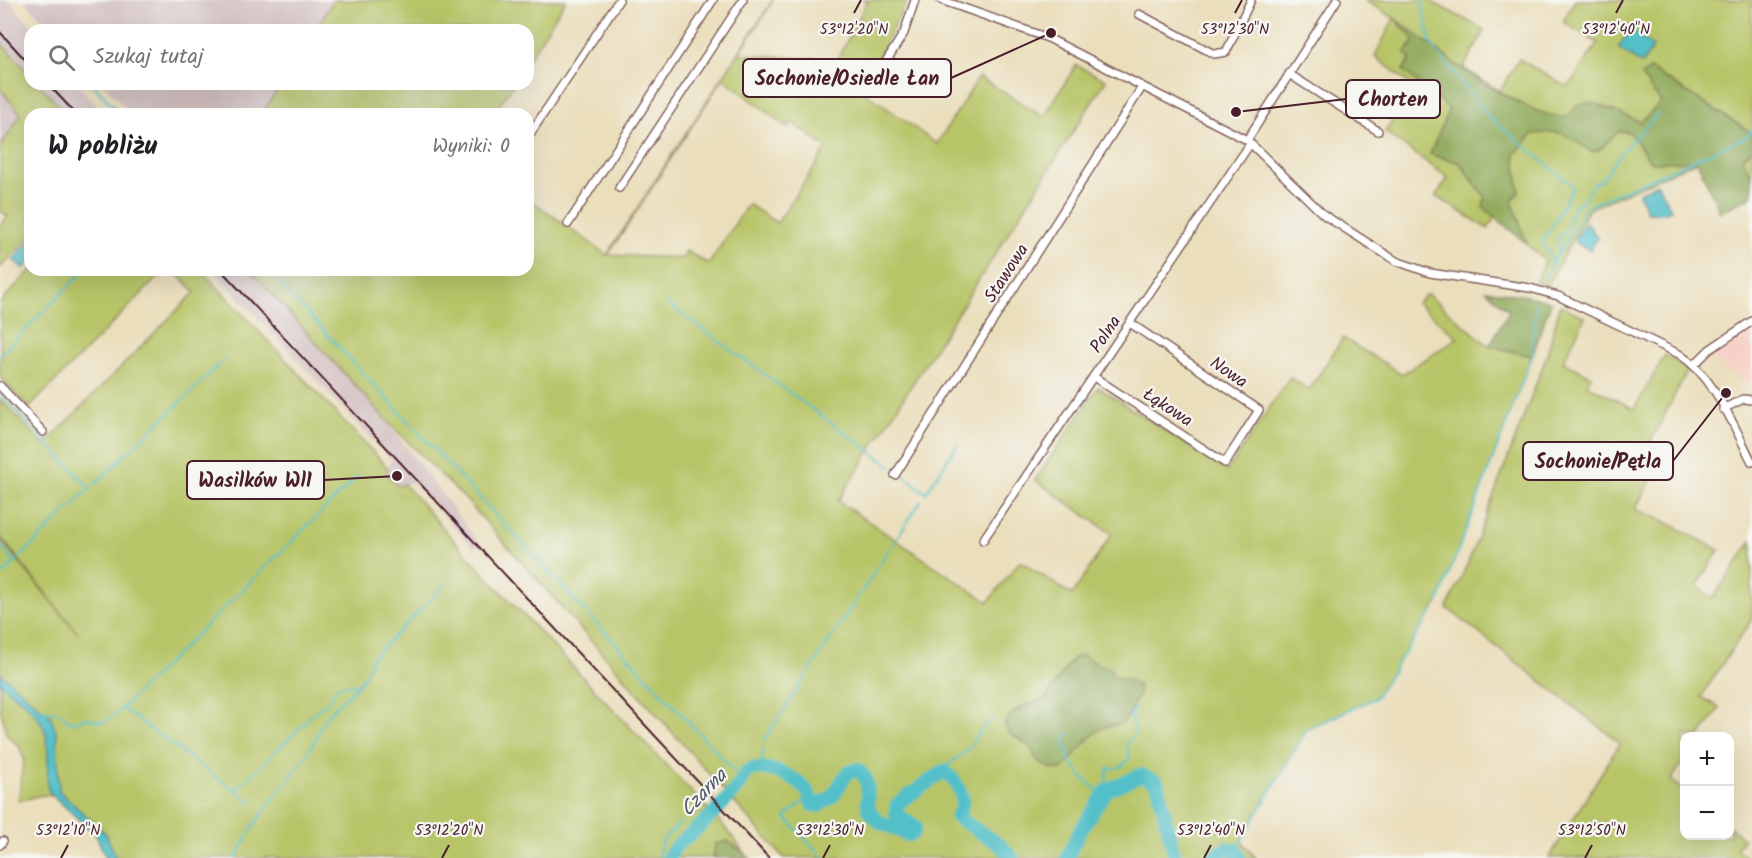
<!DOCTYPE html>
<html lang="pl">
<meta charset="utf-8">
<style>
:root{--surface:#fff;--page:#f6f6f6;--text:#202124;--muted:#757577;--line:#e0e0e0}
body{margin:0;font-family:Kalam,sans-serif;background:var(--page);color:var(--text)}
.controls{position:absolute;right:18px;bottom:18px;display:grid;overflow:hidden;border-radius:12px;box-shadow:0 6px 24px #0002}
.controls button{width:54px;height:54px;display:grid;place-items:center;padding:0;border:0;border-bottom:2px solid var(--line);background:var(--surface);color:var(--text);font:30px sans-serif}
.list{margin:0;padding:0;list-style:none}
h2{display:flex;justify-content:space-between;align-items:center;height:78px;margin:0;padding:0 24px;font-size:26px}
h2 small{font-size:20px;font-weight:400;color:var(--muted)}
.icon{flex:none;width:33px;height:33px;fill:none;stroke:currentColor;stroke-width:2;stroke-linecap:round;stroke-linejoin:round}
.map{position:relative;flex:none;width:1752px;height:858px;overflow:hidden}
.search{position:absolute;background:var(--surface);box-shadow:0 6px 24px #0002;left:24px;top:24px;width:510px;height:66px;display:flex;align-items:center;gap:15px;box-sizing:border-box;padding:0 21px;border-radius:18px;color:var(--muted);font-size:22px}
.panel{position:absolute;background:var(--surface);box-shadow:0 6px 24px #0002;left:24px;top:108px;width:510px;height:168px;border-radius:18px}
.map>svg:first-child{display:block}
.built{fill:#f7d1c7}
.industrial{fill:#d2bfc0}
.green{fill:#b7c567;stroke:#807249;stroke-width:1.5;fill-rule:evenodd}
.forest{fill:#91aa5c;stroke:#6e6444;stroke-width:1.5}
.water{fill:#52c0c9;stroke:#4e707a;stroke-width:1.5}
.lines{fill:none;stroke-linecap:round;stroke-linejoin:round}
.stream{stroke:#52c0c9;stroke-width:2}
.river{stroke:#52c0c9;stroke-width:14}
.minor-casing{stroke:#82625d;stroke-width:10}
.minor{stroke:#fff;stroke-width:7}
.rail{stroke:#4a1f2b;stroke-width:2}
.ticks{fill:none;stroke:#4a1f2b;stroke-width:2}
.labels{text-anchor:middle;stroke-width:4.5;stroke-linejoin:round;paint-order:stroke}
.street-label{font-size:18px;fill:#4a1f2b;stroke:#f6f6f2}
.water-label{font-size:20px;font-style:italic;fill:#4d5762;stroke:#f6f6f2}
.ticks-label{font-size:15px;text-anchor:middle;fill:#4a1f2b;stroke:#f6f6f2;stroke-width:4.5;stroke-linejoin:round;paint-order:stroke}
.leader{fill:none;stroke:#4a1f2b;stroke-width:2}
.callout-dot{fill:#4a1f2b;stroke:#f6f6f2;stroke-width:2}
.callout{fill:#f6f6f2;stroke:#4a1f2b;stroke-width:2}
.callout-label{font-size:20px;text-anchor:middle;font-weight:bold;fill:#4a1f2b}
</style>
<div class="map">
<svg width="1752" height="858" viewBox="0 0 1752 858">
<rect width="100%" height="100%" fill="#f6f6f2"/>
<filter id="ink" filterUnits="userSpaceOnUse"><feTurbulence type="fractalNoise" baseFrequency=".0167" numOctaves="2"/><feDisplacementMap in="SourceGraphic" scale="12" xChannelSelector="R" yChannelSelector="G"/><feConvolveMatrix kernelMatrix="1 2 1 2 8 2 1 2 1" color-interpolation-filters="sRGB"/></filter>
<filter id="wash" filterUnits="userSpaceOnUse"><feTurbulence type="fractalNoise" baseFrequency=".008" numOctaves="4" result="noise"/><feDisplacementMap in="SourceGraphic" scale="24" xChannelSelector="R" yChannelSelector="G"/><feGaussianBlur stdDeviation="1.35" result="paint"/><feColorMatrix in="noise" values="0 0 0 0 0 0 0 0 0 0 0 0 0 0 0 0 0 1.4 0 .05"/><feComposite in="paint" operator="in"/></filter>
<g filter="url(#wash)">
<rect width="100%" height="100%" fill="#eadebb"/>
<!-- built -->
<polygon class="built" points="1752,329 1752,387 1713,360 1714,353"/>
<!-- industrial -->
<g class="industrial">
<polygon points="0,0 8,0 36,30 30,30 30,74 0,42"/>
<polygon points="24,0 334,0 315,30 52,30"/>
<polygon points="39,84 77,84 105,114 67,114"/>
<polygon points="103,84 281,84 262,114 131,114"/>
<polygon points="0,89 21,114 0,148"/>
<polygon points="213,270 250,270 369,398 479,543 474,548 412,482 398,486 386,474 391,460"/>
</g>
<!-- green -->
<g class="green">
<polygon points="334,0 566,0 528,60 528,30 315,30"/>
<path d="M773,0L739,54L837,60L867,2L864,0L907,1L862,90L937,144L979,77L1044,117L1076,65L1106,80L838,501L988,602L1020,561L1072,595L1112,534L1035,480L1098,387L1227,471L1290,377L1309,390L1343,338L1402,374L1458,338L1417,303L1427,294L1489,346L1532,356L1438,603L1375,698L1307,729L1241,841L1256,858H784L468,502L391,425L250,270H528V198L607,255ZM723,78L788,128L791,122L827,148L777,223L748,204L709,264L686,251L683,258L608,255Z"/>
<polygon points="1364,0 1428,0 1485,30 1463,68 1500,91 1519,59 1568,87 1598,43 1563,22 1575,0 1752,0 1752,133 1650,69 1641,76 1661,102 1641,122 1593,103 1580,104 1564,118 1539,114 1462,69 1398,21 1415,40 1411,59 1403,70 1449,109 1431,154 1460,163 1485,197 1484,207 1495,217 1488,229 1436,196 1448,178 1385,132 1413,87 1375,56 1394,18"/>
<polygon points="0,42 30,74 30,84 39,84 67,114 30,114 30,237 0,268 0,225 8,216 0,211 0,148 21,114 0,89"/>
<polygon points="281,84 513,84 494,114 262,114"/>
<path d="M1555,131C1573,135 1579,145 1599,150L1619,131L1630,132L1651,162L1697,161L1589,209L1547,286L1536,282L1545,261L1527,244L1512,201L1519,191L1515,154L1532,134Z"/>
<polygon points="1752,150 1752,178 1742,157"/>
<polygon points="31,270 165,270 29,408 0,377 0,303"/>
<polygon points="174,270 201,270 388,468 386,474 398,486 404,484 476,565 722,824 746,854 728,841 713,855 714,858 112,858 102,835 56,796 42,795 18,801 24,759 19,746 7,735 0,709 0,539 79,635 0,536 0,399 44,445 195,292"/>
<polygon points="1560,305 1585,317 1563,362 1591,376 1587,385 1634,409 1665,355 1688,369 1643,457 1659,466 1635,509 1662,520 1719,550 1697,586 1713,598 1752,541 1752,619 1701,697 1720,708 1700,736 1684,736 1684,760 1671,780 1684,791 1684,836 1730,836 1730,827 1744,839 1736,849 1748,858 1549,858 1620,743 1447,608 1468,563 1547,355"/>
</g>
<!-- forest -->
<g class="forest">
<path d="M1394,18C1441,53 1507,109 1564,118L1580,104L1594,103L1641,122L1661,102L1641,76L1650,69L1752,133V150L1742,157L1752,178V196L1720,212L1697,161L1651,162L1630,132L1619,131L1599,150L1592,152C1564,135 1568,129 1533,134L1515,154L1519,191L1512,201L1527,244L1483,207L1485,197L1460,163L1430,154L1449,109L1403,70L1411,59L1405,53L1415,40Z"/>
<polygon points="1486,290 1527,296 1551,302 1532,356 1489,346 1509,311"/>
<path d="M1082,655L1099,665L1109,667L1114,676L1129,680L1139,686V695C1131,704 1130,718 1123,723C1118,726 1111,725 1105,727C1088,734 1075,757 1062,770C1044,768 1036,764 1031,747L1010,734L1004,724C1013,708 1027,704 1044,700L1073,658Z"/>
<polygon points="728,841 750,858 714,858 715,844"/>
</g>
<!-- water -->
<g class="water">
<polygon points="1631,29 1653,47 1642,64 1618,48"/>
<polygon points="1657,183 1671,210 1663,213 1647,212 1639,193"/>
<polygon points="1586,222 1598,238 1590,250 1576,243 1575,238"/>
<polygon points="30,241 30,260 24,269 13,260"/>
<path d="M0,673L51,717L57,734L59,791L106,834L116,858H106L96,835L50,793L47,786C50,725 49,722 0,683Z"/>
</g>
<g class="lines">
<!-- stream -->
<g class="stream">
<polyline points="1422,0 1430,43 1488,116 1573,186 1552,226 1542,241 1553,264"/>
<polyline points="92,84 120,114"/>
<polyline points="1558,253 1558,238 1565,232 1574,204 1581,203 1594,183 1601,181 1623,150 1658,114"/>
<polyline points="267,270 743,780"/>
<polyline points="1545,277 1586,207 1746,137 1752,130"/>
<polyline points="668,304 893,468"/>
<polyline points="0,355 85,270"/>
<polyline points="0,394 90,488"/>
<polyline points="903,475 926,493"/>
<polyline points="95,484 225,359"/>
<polyline points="926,493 957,445"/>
<polyline points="0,544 14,563"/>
<polyline points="0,577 90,488"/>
<polyline points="1438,603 1532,356 1536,304"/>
<polyline points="122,708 235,791 307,721 310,715 326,704 338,686 357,684"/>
<polyline points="44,711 60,712 69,721 75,722 85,718 103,722 115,715 358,476"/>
<polyline points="1069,734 1064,743 1068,750 1067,756 1082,777 1103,796"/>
<polyline points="763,742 921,501"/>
<polyline points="762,768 763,748"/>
<path d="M944,771C949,761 957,759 965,752C976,741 979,727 993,719"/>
<path d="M1110,789L1106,780L1108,768C1119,770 1125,766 1130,756L1126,744L1135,734L1130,715L1135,706"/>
<polyline points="235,791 252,803"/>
<polyline points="810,796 785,817 823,858"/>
<polyline points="1236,850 1307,729 1375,698 1433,610"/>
<path d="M235,858C242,851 245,839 251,830C269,802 293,776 311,748C316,739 319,728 325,719C338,699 368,684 371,659L447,583"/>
<polyline points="658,858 662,841 681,822"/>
</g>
<!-- river -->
<g class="river">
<path d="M669,858C673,846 682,842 691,834C708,819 738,792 747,771C764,763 796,776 807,791C810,795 811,801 813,805L818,806L833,796L847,773L857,769C871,778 867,795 868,809L878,821L908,835L913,833L915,826L896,814L897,804L944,771C953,777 964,792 962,804C962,809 958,812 957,817L1000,845L1012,858"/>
<polyline points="1067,858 1079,832 1107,790 1141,775 1157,782 1175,858"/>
<polyline points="1212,858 1225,849 1236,850 1239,858"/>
</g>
</g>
</g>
<g filter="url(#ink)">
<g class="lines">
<!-- minor casing -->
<g class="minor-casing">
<g id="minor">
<path d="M941,0L1048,38L1247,140L1324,215L1396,261L1430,273L1530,288L1558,296L1679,354C1715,377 1733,425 1752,462"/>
<polyline points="1139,14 1214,54 1226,52 1251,0"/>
<polyline points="1289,74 1378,131"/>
<polyline points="869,88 904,33 915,0"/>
<polyline points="528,137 619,0"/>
<polyline points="1247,140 1337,0"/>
<polyline points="619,188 743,0"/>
<polyline points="568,224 713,0"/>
<polyline points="1695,364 1709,350 1752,321"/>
<polyline points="1094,377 1225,463 1259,410 1130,323"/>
<polyline points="0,386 43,432"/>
<polyline points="1723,409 1743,399 1752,400"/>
<polyline points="895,475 1142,87"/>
<polyline points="983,540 1250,144"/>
<polyline points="0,845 3,841"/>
</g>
</g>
<!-- minor -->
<use href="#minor" class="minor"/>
<!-- rail -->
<g class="rail">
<polyline points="0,32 30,65"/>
<polyline points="48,84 76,114"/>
<polyline points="221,270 769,858"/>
</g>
</g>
</g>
<!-- ticks -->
<path class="ticks" d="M854,13L861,0M1235,13L1242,0M1616,13L1623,0M61,858L68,845M442,858L449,845M823,858L830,845M1204,858L1211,845M1585,858L1592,845"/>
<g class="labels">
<!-- street labels -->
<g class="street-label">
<text transform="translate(1006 273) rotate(-57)" y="6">Stawowa</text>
<text transform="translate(1105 334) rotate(-56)" y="6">Polna</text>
<text transform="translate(1229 372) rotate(34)" y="6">Nowa</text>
<text transform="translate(1168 407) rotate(33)" y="6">Łąkowa</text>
</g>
<!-- water labels -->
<g class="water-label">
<text transform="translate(703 792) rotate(-46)" y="7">Czarna</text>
</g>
</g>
<g class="ticks-label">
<text x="1616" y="34">53°12'40"N</text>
<text x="854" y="34">53°12'20"N</text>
<text x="1235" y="34">53°12'30"N</text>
<text x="68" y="835">53°12'10"N</text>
<text x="449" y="835">53°12'20"N</text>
<text x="830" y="835">53°12'30"N</text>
<text x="1211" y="835">53°12'40"N</text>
<text x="1592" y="835">53°12'50"N</text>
</g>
<!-- callouts -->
<path class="leader" d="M1051 33L951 78M1236 112L1346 99M1726 393L1673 461M397 476L324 480"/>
<g class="callout-dot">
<circle cx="1051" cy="33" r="6"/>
<circle cx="1236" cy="112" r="6"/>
<circle cx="1726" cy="393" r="6"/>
<circle cx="397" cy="476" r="6"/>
</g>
<g class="callout">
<rect x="743" y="59" width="208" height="38" rx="6"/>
<rect x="1346" y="80" width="94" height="38" rx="6"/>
<rect x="1523" y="442" width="150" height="38" rx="6"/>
<rect x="187" y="461" width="137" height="38" rx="6"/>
</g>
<g class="callout-label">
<text x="847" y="85">Sochonie/Osiedle Łan</text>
<text x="1393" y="106">Chorten</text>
<text x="1598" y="468">Sochonie/Pętla</text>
<text x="255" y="487">Wasilków Wl1</text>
</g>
</svg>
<div class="controls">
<button>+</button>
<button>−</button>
</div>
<div class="search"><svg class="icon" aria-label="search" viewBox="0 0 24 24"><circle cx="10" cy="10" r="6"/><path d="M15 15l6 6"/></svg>Szukaj tutaj</div>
<section class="panel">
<h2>W pobliżu<small>Wyniki: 0</small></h2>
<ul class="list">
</ul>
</section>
</div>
